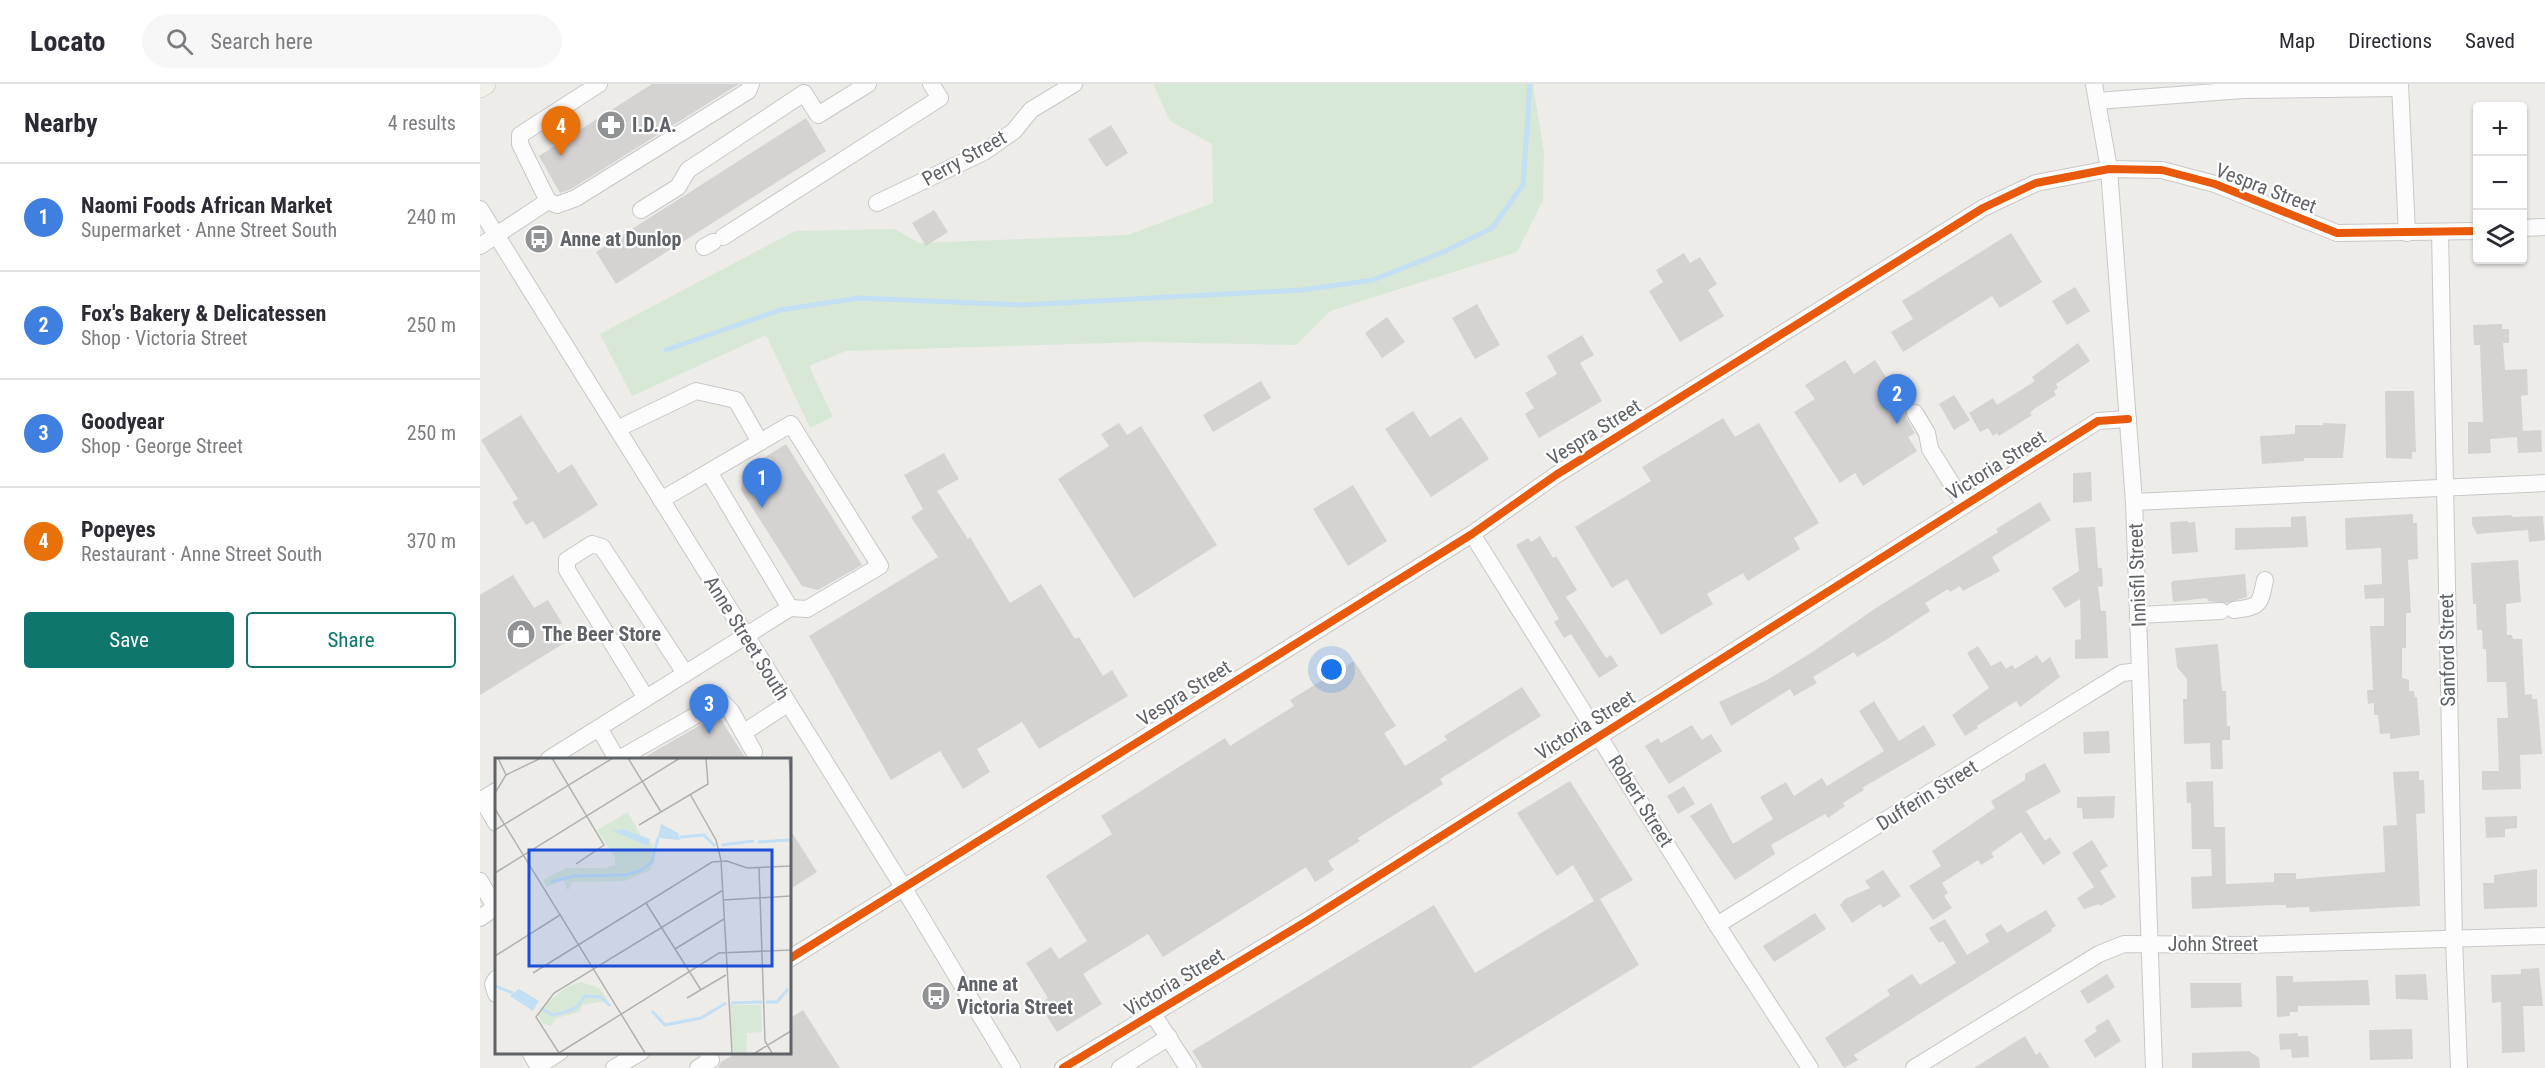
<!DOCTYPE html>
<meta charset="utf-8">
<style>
:root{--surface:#fff;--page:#f7f7f7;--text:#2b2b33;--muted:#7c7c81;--line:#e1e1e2;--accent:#0f766e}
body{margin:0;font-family:"Roboto Condensed",sans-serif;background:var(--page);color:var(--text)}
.controls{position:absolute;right:18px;top:18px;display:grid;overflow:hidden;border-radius:6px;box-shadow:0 2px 4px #0004}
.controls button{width:54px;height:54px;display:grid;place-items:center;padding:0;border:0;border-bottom:2px solid var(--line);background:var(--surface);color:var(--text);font:30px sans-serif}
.you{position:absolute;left:852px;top:586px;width:21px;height:21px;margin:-15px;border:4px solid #fff;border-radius:50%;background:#1a73e8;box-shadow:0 0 0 9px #1a73e833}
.badge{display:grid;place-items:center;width:39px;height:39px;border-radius:50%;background:var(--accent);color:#fff;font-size:20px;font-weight:700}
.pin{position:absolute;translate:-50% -50px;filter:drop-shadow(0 2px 3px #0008)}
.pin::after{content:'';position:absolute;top:32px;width:21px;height:18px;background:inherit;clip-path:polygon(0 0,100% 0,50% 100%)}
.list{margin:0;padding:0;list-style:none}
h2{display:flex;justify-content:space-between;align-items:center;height:78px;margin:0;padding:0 24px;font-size:26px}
h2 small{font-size:20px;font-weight:400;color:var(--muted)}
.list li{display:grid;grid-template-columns:39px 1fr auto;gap:18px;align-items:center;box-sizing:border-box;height:108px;padding:0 24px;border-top:2px solid var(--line)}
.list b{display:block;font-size:22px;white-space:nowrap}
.list p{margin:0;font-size:20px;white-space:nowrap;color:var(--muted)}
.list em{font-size:20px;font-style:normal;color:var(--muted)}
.actions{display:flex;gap:12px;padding:18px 24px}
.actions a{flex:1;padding:14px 0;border:2px solid var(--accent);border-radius:6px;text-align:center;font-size:21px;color:var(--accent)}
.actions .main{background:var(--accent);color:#fff}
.icon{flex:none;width:33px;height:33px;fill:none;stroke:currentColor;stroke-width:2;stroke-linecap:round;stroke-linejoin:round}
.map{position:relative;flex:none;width:2065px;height:984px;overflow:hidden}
header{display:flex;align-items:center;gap:36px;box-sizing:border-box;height:84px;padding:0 30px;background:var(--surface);border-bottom:2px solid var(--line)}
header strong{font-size:28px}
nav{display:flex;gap:33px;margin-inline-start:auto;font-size:21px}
.search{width:420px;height:54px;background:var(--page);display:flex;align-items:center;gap:15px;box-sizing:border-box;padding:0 21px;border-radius:33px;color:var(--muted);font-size:22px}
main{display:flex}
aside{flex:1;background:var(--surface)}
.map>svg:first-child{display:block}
.green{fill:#d8e8d6}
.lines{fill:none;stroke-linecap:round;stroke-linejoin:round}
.stream{stroke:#c2dff3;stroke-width:5}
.building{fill:#d4d3d2}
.minor-casing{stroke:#c8c8c8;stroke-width:18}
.major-casing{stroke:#d3cbb9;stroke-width:22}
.minor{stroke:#fcfcfc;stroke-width:16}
.major{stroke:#f2f0ea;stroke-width:21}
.cycleway-casing{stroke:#fff;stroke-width:11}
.cycleway{stroke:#e8590c;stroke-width:8}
.labels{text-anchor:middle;stroke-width:4.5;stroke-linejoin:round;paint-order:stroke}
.poi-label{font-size:20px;font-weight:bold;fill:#5f6266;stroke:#fff;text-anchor:start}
.street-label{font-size:20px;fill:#5f6266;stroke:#fff}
.inset-river{fill:none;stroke:#c2dff3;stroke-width:3}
.inset-road{fill:none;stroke:#b0b1b1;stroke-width:1.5}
.view{fill:#1d4ed8;fill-opacity:0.15;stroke:#1d4ed8;stroke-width:3}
.inset-edge{fill:none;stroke:#5f6266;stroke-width:3}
</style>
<header>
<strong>Locato</strong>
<div class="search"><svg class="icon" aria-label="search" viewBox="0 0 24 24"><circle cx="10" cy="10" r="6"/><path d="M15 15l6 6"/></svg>Search here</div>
<nav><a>Map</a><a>Directions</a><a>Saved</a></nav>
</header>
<main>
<aside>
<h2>Nearby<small>4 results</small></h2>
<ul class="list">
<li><span class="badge" style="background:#3f7fe0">1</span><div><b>Naomi Foods African Market</b><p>Supermarket · Anne Street South</p></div><em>240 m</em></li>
<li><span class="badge" style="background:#3f7fe0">2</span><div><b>Fox's Bakery &amp; Delicatessen</b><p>Shop · Victoria Street</p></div><em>250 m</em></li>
<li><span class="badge" style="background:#3f7fe0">3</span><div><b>Goodyear</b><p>Shop · George Street</p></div><em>250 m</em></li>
<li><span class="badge" style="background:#e8710a">4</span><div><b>Popeyes</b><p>Restaurant · Anne Street South</p></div><em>370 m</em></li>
</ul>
<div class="actions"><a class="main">Save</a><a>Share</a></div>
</aside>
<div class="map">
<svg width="2065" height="984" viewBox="0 0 2065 984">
<rect width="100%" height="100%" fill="#edece9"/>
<!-- green -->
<polygon class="green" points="673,0 1053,0 1064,68 1063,116 1037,168 850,227 816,261 662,258 366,267 329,282 353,333 330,344 286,251 152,312 120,250 315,147 415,145 439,159 648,151 733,119 732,60 690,37"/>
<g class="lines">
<!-- stream -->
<polyline class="stream" points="186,266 300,226 379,214 542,221 822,206 893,196 961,169 1012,144 1043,101 1050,0"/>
</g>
<!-- building -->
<g class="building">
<polygon points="172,0 259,0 91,105 80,109 59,72"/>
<polygon points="326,34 346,67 136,200 116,168"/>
<polygon points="631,41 648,69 626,83 608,55"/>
<polygon points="454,126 468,148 446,162 432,139"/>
<polygon points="1531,149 1562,198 1520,224 1512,212 1423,268 1411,248 1433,235 1422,217"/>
<polygon points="1204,169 1210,179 1220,173 1237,200 1228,206 1244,232 1200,258 1169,207 1183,198 1176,186"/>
<polygon points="1595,203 1610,227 1587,241 1572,217"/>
<polygon points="997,220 1020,261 995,275 972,234"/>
<polygon points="907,233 925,258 902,274 885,249"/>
<polygon points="2022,240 2022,245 2029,245 2029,259 2023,259 2025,286 2047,285 2048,311 2041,312 2043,347 2061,346 2062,368 2038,369 2037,353 2010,355 2011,369 1988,370 1988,338 2003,338 2000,261 1994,261 1993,241"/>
<polygon points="1102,251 1114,271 1100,279 1122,317 1059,354 1045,330 1054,324 1045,309 1077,290 1067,272"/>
<polygon points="1598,259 1610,277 1576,300 1578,304 1574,307 1576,311 1554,325 1550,329 1552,331 1519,352 1517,349 1513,352 1508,344 1500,348 1489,329 1513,314 1517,321 1555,297 1552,293"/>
<polygon points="1365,276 1374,290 1395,276 1426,324 1426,334 1435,349 1428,353 1437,367 1383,402 1375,389 1360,399 1314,328 1335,315 1325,301"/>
<polygon points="781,297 791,314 733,348 723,331"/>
<polygon points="1905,307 1934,307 1936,368 1932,368 1932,375 1906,374"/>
<polygon points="1474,311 1490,336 1474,346 1459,320"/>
<polygon points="933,327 950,353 981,333 1009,375 951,413 905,345"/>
<polygon points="41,331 78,389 92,380 118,421 64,455 53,437 46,441 32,418 38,415 1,356"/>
<polygon points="1243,334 1255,353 1279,339 1339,439 1314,454 1320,465 1268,497 1263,489 1227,510 1233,520 1181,551 1147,495 1132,504 1095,443 1171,397 1162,383"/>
<polygon points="639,339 647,351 661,342 737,461 654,514 578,395 629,362 621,350"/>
<polygon points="1843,339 1866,340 1863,374 1824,374 1824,377 1782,380 1780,352 1815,350 1815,341 1843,341"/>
<polygon points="306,360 382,481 338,506 322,502 261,406 263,387"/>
<polygon points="464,369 479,395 457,407 488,455 490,453 530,519 561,500 595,555 599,553 623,592 632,586 648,612 559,665 542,638 497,665 510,688 483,705 460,667 411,696 329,552 458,473 431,433 443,425 424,391"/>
<polygon points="1611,388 1612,417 1593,419 1593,389"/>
<polygon points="873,401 907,457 868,482 833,425"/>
<polygon points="1560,418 1571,436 1512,473 1520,487 1483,507 1480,502 1470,508 1468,505 1445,519 1450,527 1409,554 1377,573 1374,568 1333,593 1337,599 1314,612 1310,605 1251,642 1239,618 1287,596 1331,569 1396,524 1518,448 1516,445"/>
<polygon points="1933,430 1933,439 1937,439 1938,475 1928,476 1931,529 1926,529 1926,564 1922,564 1922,594 1929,596 1929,607 1934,607 1935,613 1937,613 1940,651 1910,655 1910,649 1900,650 1898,631 1894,631 1894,619 1888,620 1887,606 1893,606 1890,542 1904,542 1904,514 1885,515 1884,501 1902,500 1901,464 1866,466 1865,434"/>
<polygon points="2032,431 2032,433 2063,432 2065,456 2049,458 2048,446 1997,450 1992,441 1992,433"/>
<polygon points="1826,432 1828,463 1755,466 1755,444 1811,443 1811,433"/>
<polygon points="1708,437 1708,439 1715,438 1718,468 1692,470 1690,438"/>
<polygon points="1615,443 1618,484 1622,484 1623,502 1618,503 1621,527 1626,527 1628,574 1595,575 1595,556 1601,555 1600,515 1585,524 1572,504 1599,487 1595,444"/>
<polygon points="1060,452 1073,474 1076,472 1097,506 1086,513 1126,574 1131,571 1138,582 1119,594 1091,550 1084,554 1074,538 1079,535 1036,461 1048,454 1051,458"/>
<polygon points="2038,476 2041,518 2026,520 2027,551 2032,551 2033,555 2042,555 2045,611 2052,610 2052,615 2057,615 2062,670 2040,671 2041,705 2002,706 2002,687 2019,687 2017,634 2028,634 2026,598 2007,598 2006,565 2003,565 2002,546 1997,546 1996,520 1993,520 1991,479"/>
<polygon points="1765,490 1767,513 1747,519 1728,517 1727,514 1693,518 1691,499 1693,497"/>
<polygon points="33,491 54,524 68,516 82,539 76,542 86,558 0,611 0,511"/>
<polygon points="1738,560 1742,607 1746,607 1747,642 1750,642 1750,656 1742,656 1743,685 1731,685 1730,659 1704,660 1703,615 1707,615 1707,595 1697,583 1695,564"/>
<polygon points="1498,562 1511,582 1521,577 1526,585 1532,581 1535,585 1557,571 1562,579 1570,573 1580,593 1540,623 1536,617 1497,642 1498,644 1485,652 1472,631 1509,604 1487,569"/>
<polygon points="874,577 916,642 904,649 925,682 967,656 964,652 1042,603 1061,632 960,695 963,700 878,754 880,757 848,777 854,786 835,798 826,783 683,873 668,850 603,890 622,920 577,948 559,920 568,914 546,879 571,863 579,875 607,857 566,792 632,750 621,732 745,654 750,662 814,622 810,616"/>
<polygon points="1394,617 1419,657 1444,641 1456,661 1382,704 1384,706 1363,719 1365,722 1348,734 1345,730 1291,761 1295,770 1255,796 1210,732 1231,719 1253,760 1293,735 1280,713 1306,698 1314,712 1342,694 1347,702 1404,667 1379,627"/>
<polygon points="238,631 266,675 162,675 182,663"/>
<polygon points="1212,641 1222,656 1231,650 1242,667 1189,700 1165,662 1178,654 1181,659"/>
<polygon points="1629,647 1630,669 1604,670 1603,648"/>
<polygon points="1565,679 1581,708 1546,727 1565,757 1570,753 1581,769 1563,781 1541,748 1511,769 1514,773 1501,781 1498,776 1462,799 1468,809 1464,812 1472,824 1453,836 1429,802 1461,782 1452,767 1515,724 1511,717 1545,696 1545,690"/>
<polygon points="1939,687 1939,696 1944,696 1945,729 1936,730 1940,822 1830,828 1829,823 1806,824 1806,821 1794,821 1712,825 1711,793 1732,792 1731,765 1712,765 1711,719 1707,719 1706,698 1733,697 1734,743 1745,743 1746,800 1794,798 1794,789 1816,789 1816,795 1905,788 1903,742 1917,741 1913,688"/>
<polygon points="1090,697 1153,796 1120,815 1159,881 991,984 723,984 712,967 954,821 995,889 1114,817 1093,781 1077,792 1037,729"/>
<polygon points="1204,702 1215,720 1198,730 1187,712"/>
<polygon points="1635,712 1634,734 1603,735 1602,724 1597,724 1597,713"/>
<polygon points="2037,732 2037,744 2025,745 2025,753 2006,754 2005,733"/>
<polygon points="309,744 337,788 309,806"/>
<polygon points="1612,756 1628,782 1620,787 1636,813 1620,822 1619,820 1604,825 1597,814 1614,803 1592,769"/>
<polygon points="2057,785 2057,823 2004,825 2003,799 2014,799 2014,791"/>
<polygon points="1403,786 1421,812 1403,824 1400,820 1372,839 1360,821 1365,815 1390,804 1385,797"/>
<polygon points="1566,826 1576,842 1571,845 1572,847 1382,966 1374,971 1378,976 1364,984 1345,954 1410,911 1407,906 1432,890 1440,901 1476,879 1463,857 1459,859 1449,844 1465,835 1487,871 1509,858 1505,850 1521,840 1527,849"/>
<polygon points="1335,829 1346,845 1294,878 1283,862"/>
<polygon points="2059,884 2063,922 2043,922 2045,968 2022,969 2021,918 2012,919 2011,891 2041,890 2041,885"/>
<polygon points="1627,890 1635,903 1608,920 1600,907"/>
<polygon points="1946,890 1948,916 1916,915 1915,891"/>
<polygon points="1796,892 1813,892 1813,898 1888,896 1890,921 1818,922 1818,928 1810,928 1810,932 1797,933"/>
<polygon points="1710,899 1761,899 1762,923 1711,924"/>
<polygon points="323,926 360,984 238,984 241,978 258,968 309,968 309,935"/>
<polygon points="1628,935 1641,957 1615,974 1604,956 1617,947 1615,943"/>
<polygon points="1932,945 1933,975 1890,976 1889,946"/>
<polygon points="1818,949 1818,952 1828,952 1829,973 1812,974 1811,965 1800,966 1799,950"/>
<polygon points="1545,952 1556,971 1560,968 1570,984 1494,984"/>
<polygon points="1769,967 1779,974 1780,984 1712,984 1712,969"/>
</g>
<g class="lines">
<!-- minor casing -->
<g class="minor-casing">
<g id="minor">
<polyline points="1614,0 1629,85 1654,418 1674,984"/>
<polyline points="1920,0 1927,149"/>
<polyline points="1617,17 1763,6 1920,4"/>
<polyline points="68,117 77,121 96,114 268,7 271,0"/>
<polyline points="397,119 504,68 534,47 551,26 594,0"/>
<polyline points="0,125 423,803 532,984"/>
<polyline points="161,126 198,103 208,86 324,9 338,31 388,0"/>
<polyline points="2042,144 2065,143"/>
<polyline points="1960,148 1974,855 1979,984"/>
<polyline points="243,153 460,14 451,0"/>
<polyline points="0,162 68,117 40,60 40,51 119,0"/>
<polyline points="224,163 233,158"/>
<polyline points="1435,329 1447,349 1450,365 1485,421"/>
<polyline points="137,345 216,307 256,316 280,358"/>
<polyline points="181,416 311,340 400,482 327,525 310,524"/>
<polyline points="1654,418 2065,399"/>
<polyline points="992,450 1237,841 1330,984"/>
<path d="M1754,526C1780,523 1780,521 1785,496"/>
<polyline points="1658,531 1741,527"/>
<polyline points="166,614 87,486 87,476 112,460 122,463 205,589"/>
<polyline points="119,644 137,675"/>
<polyline points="263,649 307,620"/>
<polyline points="69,675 310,524 229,388"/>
<polyline points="139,675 234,621 243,619 251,627 274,668"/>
<polyline points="2,715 16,739"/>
<polyline points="0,717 16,707"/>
<polyline points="0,797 16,825"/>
<polyline points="0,834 16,823"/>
<polyline points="1237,841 1642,589 1660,587"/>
<polyline points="309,875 992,450 1076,391 1503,124 1556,99 1629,85 1682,86 1735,100 1857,149 1998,147"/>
<polyline points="16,895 13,900 16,910"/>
<polyline points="673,930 708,984"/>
<polyline points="50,968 58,982 80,968"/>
<polyline points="134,984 161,968"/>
<polyline points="218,984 231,976 227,968"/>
<polyline points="583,984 827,837 1618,337 1648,335"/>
<polyline points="640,984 689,953"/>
<polyline points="1434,984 1619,870 1644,860 1765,861 2065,852"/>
</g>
</g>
<!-- major casing -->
<g class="major-casing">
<polyline id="major" points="0,3 5,0"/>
</g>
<!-- minor -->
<use href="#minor" class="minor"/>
<!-- major -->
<use href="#major" class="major"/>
<!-- cycleway casing -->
<g class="cycleway-casing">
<g id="cycleway">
<polyline points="309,875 992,450 1076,391 1503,124 1556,99 1629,85 1682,86 1735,100 1857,149 1998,147"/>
<polyline points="583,984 827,837 1618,337 1648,335"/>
</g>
</g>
<!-- cycleway -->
<use href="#cycleway" class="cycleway"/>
</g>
<!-- icons -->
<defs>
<g id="pharmacy-disc" transform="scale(1.5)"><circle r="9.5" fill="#919294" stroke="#fff"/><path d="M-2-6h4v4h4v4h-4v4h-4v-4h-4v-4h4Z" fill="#fff"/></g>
<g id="bus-disc" transform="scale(1.5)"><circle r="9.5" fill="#919294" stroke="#fff"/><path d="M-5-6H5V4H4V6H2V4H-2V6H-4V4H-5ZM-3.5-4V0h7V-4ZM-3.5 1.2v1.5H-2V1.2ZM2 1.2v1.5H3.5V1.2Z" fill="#fff"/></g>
<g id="shop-disc" transform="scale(1.5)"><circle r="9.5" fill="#919294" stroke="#fff"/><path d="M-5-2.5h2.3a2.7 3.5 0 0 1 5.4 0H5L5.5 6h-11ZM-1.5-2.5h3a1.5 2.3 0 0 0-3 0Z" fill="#fff"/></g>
</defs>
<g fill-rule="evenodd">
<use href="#pharmacy-disc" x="131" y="41"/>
<use href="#bus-disc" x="59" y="155"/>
<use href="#shop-disc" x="41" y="550"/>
<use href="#bus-disc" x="456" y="912"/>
</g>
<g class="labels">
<!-- poi labels -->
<g class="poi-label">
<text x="152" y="48">I.D.A.</text>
<text x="80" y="162">Anne at Dunlop</text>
<text x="62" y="557">The Beer Store</text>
<text x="477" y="907">Anne at<tspan x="477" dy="23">Victoria Street</tspan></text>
</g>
<!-- street labels -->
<g class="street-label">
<text transform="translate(484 74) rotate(-29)" y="7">Perry Street</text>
<text transform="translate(1786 104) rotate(21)" y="7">Vespra Street</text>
<text transform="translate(1114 348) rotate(-32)" y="7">Vespra Street</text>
<text transform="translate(1516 381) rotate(-32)" y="7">Victoria Street</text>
<text transform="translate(1657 491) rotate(-92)" y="7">Innisfil Street</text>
<text transform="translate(267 554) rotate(58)" y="7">Anne Street South</text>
<text transform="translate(1967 566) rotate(-91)" y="7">Sanford Street</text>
<text transform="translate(704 609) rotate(-32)" y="7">Vespra Street</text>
<text transform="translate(1105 641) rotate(-32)" y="7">Victoria Street</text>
<text transform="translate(1447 711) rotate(-32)" y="7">Dufferin Street</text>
<text transform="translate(1161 717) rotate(58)" y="7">Robert Street</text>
<text x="1733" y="867">John Street</text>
<text transform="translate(694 898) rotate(-31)" y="7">Victoria Street</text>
</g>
</g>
<!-- overview -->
<g transform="translate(15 674)">
<rect width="296" height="296" fill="#edece9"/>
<path d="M133,54L146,78L128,71L158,86L156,112L130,123L77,124L73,133L68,122L52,129L48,122L71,110H110L120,107V100L102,72ZM86,224L104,230L113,243L87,247L85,254L61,260L56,268L47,265L43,257L50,246L72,229ZM235,247H266L267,274L252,275L251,295H240L237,289Z" fill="#d8e8d6"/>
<path d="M166,66L183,75L185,82L163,80ZM128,71L155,81L153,88L118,73ZM24,231L44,243L38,253L15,238Z" fill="#c2dff3"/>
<path class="inset-river" d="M185,79L209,77L220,88M263,84L294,82M226,87L259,83M56,124L79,118L131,117L147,112L157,104L163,80M0,228L18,235M271,244H282L293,231M236,245L267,244M46,250L57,257L70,254L81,250L90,238L106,239L115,248M157,253L170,267L206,260L231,245"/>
<path class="inset-road" d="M57,0L109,87L81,106M133,0L166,54M294,0L296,27M11,17L46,0M0,35L11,17L3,0M195,36L221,82L226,102L237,295M0,51L150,295M144,67L213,26L211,0M0,72L118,0M264,110L270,283L277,295M0,115L185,0M228,142L296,138M151,145L206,232M180,191L229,161M0,198L65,157M38,215L217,104L232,103L252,110L296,108M192,240L231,217M64,295L41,259L59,235L228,132M64,295L224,195L296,192M260,295L296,273"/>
<path class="view" d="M34,92H277V208H34Z"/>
<rect width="296" height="296" class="inset-edge"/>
</g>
</svg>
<div class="controls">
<button>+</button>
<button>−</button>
<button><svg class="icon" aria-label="layers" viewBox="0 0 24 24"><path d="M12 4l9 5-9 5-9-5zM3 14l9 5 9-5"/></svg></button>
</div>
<div class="you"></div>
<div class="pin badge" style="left:282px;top:424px;background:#3f7fe0">1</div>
<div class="pin badge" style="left:1417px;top:340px;background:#3f7fe0">2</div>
<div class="pin badge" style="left:229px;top:650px;background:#3f7fe0">3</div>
<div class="pin badge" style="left:81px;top:72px;background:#e8710a">4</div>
</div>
</main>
